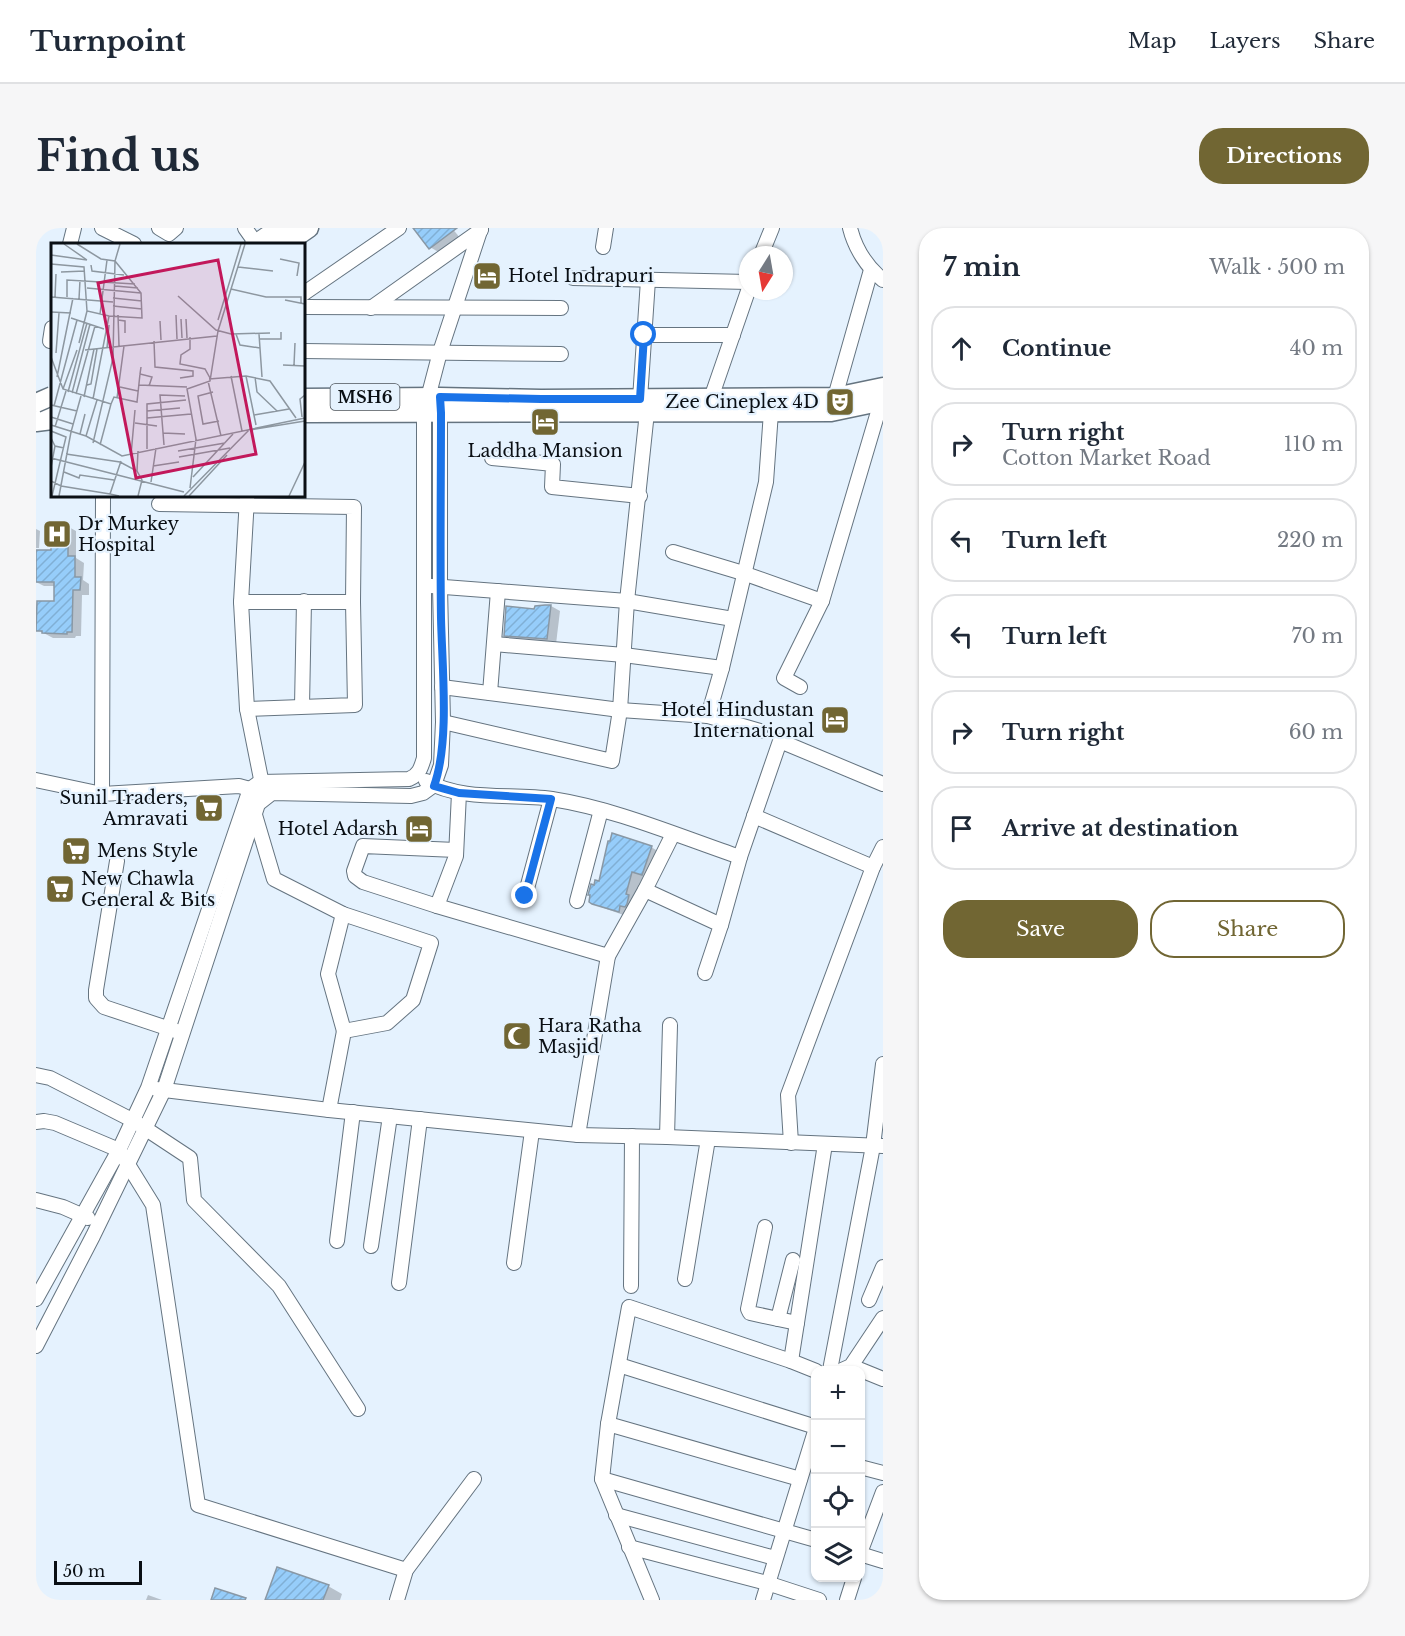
<!DOCTYPE html>
<meta charset="utf-8">
<style>
:root{--surface:#fff;--page:#f6f6f7;--text:#1f2937;--muted:#747a83;--line:#e0e1e3;--accent:#716633}
body{margin:0;font-family:"Libre Baskerville",serif;background:var(--page);color:var(--text)}
.controls{position:absolute;right:18px;bottom:18px;display:grid;overflow:hidden;border-radius:12px;box-shadow:0 2px 4px #0004}
.controls button{width:54px;height:54px;display:grid;place-items:center;padding:0;border:0;border-bottom:2px solid var(--line);background:var(--surface);color:var(--text);font:30px sans-serif}
.compass{position:absolute;left:703px;top:18px;width:54px;height:54px;border-radius:50%;background:var(--surface);box-shadow:0 2px 4px #0004;rotate:191deg}
.scale{position:absolute;left:18px;bottom:15px;width:88px;box-sizing:border-box;padding-left:6px;border:3px solid #0a0f14;border-top:0;font-size:16px;line-height:21px;white-space:nowrap;color:#0a0f14;-webkit-text-stroke:4px #e5f2fe;paint-order:stroke}
.stop{position:absolute;width:18px;height:18px;margin:-14px;border:4px solid #1a73e8;border-radius:50%;background:#fff}
.stop.end{background:#1a73e8;border-color:#fff;box-shadow:0 2px 6px #0008}
.list{margin:0;padding:0;list-style:none}
h2{display:flex;justify-content:space-between;align-items:center;height:78px;margin:0;padding:0 24px;font-size:26px}
h2 small{font-size:20px;font-weight:400;color:var(--muted)}
.list li{display:grid;grid-template-columns:39px 1fr auto;gap:18px;align-items:center;box-sizing:border-box;height:84px;margin:0 12px 12px;padding:0 12px;border:2px solid var(--line);border-radius:24px}
.list b{display:block;font-size:22px;white-space:nowrap}
.list p{margin:0;font-size:20px;white-space:nowrap;color:var(--muted)}
.list em{font-size:20px;font-style:normal;color:var(--muted)}
.actions{display:flex;gap:12px;padding:18px 24px}
.actions a{flex:1;padding:14px 0;border:2px solid var(--accent);border-radius:24px;text-align:center;font-size:21px;color:var(--accent)}
.actions .main{background:var(--accent);color:#fff}
.icon{flex:none;width:33px;height:33px;fill:none;stroke:currentColor;stroke-width:2;stroke-linecap:round;stroke-linejoin:round}
.map{position:relative;flex:none;width:847px;height:1372px;overflow:hidden;border-radius:24px}
header{display:flex;align-items:center;gap:36px;box-sizing:border-box;height:84px;padding:0 30px;background:var(--surface);border-bottom:2px solid var(--line)}
header strong{font-size:28px}
nav{display:flex;gap:33px;margin-inline-start:auto;font-size:21px}
.intro{display:flex;align-items:center;justify-content:space-between;box-sizing:border-box;height:144px;padding:0 36px}
h1{margin:0;font-size:42px}
.button{padding:15px 27px;border-radius:24px;background:var(--accent);color:#fff;font-size:21px;font-weight:700}
main{display:flex;gap:36px;padding:0 36px}
aside{flex:1;background:var(--surface);border-radius:24px;box-shadow:0 2px 4px #0004}
.map>svg:first-child{display:block}
.shadow{fill:#0003}
.building{fill:url(#building-hatch);stroke:#8998a5;stroke-width:1.5}
.lines{fill:none;stroke-linecap:round;stroke-linejoin:round}
.minor-casing{stroke:#657480;stroke-width:16}
.major-casing{stroke:#657480;stroke-width:21}
.minor{stroke:#fff;stroke-width:14}
.major{stroke:#fff;stroke-width:18}
.major-bridge-casing{stroke:#657480;stroke-width:21;stroke-linecap:butt}
.major-bridge{stroke:#fff;stroke-width:18}
.route{stroke:#1a73e8;stroke-width:8}
.labels{text-anchor:middle;stroke-width:4.5;stroke-linejoin:round;paint-order:stroke}
.shield{fill:#e5f2fe;stroke:#4c535a;stroke-width:1.5}
.shield-label{font-size:16px;font-weight:bold;fill:#0a0f14}
.poi-label{font-size:18px;fill:#0a0f14;stroke:#e5f2fe;text-anchor:start}
.inset-road{fill:none;stroke:#8d97a0;stroke-width:1.5}
.view{fill:#c2185b;fill-opacity:0.15;stroke:#c2185b;stroke-width:3}
.inset-edge{fill:none;stroke:#0a0f14;stroke-width:3}
</style>
<header>
<strong>Turnpoint</strong>
<nav><a>Map</a><a>Layers</a><a>Share</a></nav>
</header>
<div class="intro"><h1>Find us</h1><a class="button">Directions</a></div>
<main>
<div class="map">
<svg width="847" height="1372" viewBox="0 0 847 1372">
<defs>
<pattern id="building-hatch" width="6" height="6" patternUnits="userSpaceOnUse" patternTransform="scale(1.5)"><rect width="6" height="6" fill="#96cdfa"/><path d="M-1 1l2-2M0 6l6-6M5 7l2-2" fill="none" stroke="#80afd5"/></pattern>
</defs>
<rect width="100%" height="100%" fill="#e5f2fe"/>
<!-- shadow -->
<g class="shadow">
<polygon points="379,0 416,0 424,10 404,25 394,19"/>
<polygon points="31,298 40,303 40,330 48,335 47,352 53,356 53,367 46,367 45,408 40,408 39,410 17,410 2,402 19,375 20,358 8,358 0,354 0,323 17,323"/>
<polygon points="0,301 4,303 3,320 0,320"/>
<polygon points="515,378 524,383 520,416 478,412 469,407"/>
<polygon points="615,619 625,625 617,652 607,649 593,689 565,679 555,673 564,655"/>
<polygon points="242,1340 292,1358 306,1366 304,1372 231,1372"/>
<polygon points="112,1367 126,1372 110,1372"/>
</g>
<!-- building -->
<g class="building">
<polygon points="377,0 421,0 393,21"/>
<polygon points="15,296 32,296 32,328 39,328 39,349 45,349 44,362 37,362 36,404 31,404 31,406 6,405 6,403 0,403 1,373 18,373 18,354 0,354 0,322 15,322"/>
<polygon points="509,377 515,377 511,411 468,408 470,378 498,381 499,378"/>
<polygon points="576,605 616,618 606,647 596,644 590,666 593,667 591,676 589,679 584,678 583,684 556,676 553,674 554,667 552,667 555,656 558,657 559,652 563,653 572,613 574,613"/>
<polygon points="241,1339 293,1357 287,1372 229,1372"/>
<polygon points="179,1360 210,1370 209,1372 175,1372"/>
</g>
<g class="lines">
<!-- minor casing -->
<g class="minor-casing">
<g id="minor">
<polyline points="66,0 98,16"/>
<polyline points="123,0 133,6 140,0"/>
<polyline points="209,0 219,14"/>
<path d="M814,0C819,20 831,39 847,52"/>
<polyline points="34,16 38,0"/>
<polyline points="216,16 239,0"/>
<polyline points="567,19 570,0"/>
<polyline points="725,27 736,0"/>
<polyline points="537,50 712,54"/>
<polyline points="267,66 363,0"/>
<polyline points="267,79 525,80"/>
<polyline points="335,80 445,2"/>
<polyline points="608,107 697,107"/>
<polyline points="14,113 16,100"/>
<polyline points="267,123 525,126"/>
<polyline points="604,171 612,52"/>
<polyline points="673,176 712,63"/>
<polyline points="797,176 835,42"/>
<polyline points="0,194 16,178"/>
<polyline points="456,230 517,236 516,259 604,268"/>
<polyline points="211,270 205,374 211,481 227,561"/>
<polyline points="123,276 318,279 317,374 319,477 211,481"/>
<polyline points="637,324 707,345 786,373"/>
<polyline points="395,358 591,373 697,391"/>
<polyline points="205,374 317,374"/>
<polyline points="458,416 588,427 686,440"/>
<polyline points="406,459 584,482 672,488 686,440 730,254 735,184"/>
<polyline points="764,459 748,450 786,373 847,167"/>
<polyline points="454,465 462,363"/>
<polyline points="266,478 268,373"/>
<polyline points="672,488 724,503"/>
<polyline points="407,494 576,533 584,482 591,373 611,184"/>
<polyline points="0,552 66,566 203,558 214,561 218,569"/>
<path d="M390,553C428,574 475,565 516,571C580,581 642,608 704,629"/>
<polyline points="66,566 67,267"/>
<polyline points="219,587 238,651 307,686 395,715 377,772 351,795 308,803 293,882"/>
<polyline points="718,588 837,639"/>
<polyline points="637,606 609,662 685,697 669,745"/>
<polyline points="420,622 327,618 318,643 319,648 327,654 401,678 572,728 542,907"/>
<polyline points="81,633 60,762 60,770 68,779 140,803"/>
<polyline points="489,668 515,571"/>
<polyline points="541,673 565,582"/>
<polyline points="401,678 420,628 423,565"/>
<polyline points="307,686 292,746 308,803"/>
<polyline points="685,697 704,629 744,513 847,556"/>
<polyline points="572,728 609,662"/>
<polyline points="0,847 14,850 98,893 154,930 158,972 243,1058 322,1181"/>
<polyline points="120,861 293,882 542,907 631,909 847,918"/>
<polyline points="0,894 8,893 19,895 83,922 117,977 162,1277 370,1342"/>
<polyline points="631,909 634,797"/>
<polyline points="755,915 752,867 837,639 847,619"/>
<polyline points="0,972 27,979 52,990"/>
<polyline points="729,999 712,1081 714,1085 761,1095"/>
<polyline points="301,1013 317,884"/>
<polyline points="335,1018 354,888"/>
<polyline points="478,1035 496,903"/>
<polyline points="649,1051 672,911"/>
<polyline points="363,1055 384,891"/>
<polyline points="595,1058 596,908"/>
<path d="M0,1071L83,922L112,860L214,561L224,554L373,551C383,547 385,540 388,530V185L404,124L445,0"/>
<polyline points="833,1072 847,1039"/>
<polyline points="742,1091 757,1032"/>
<polyline points="0,1118 57,1008 128,862 222,576 236,565 375,568 387,565 398,557 405,537 407,494 404,359 404,177"/>
<polyline points="755,1133 789,916"/>
<polyline points="583,1137 780,1199"/>
<polyline points="815,1138 847,1151"/>
<polyline points="794,1142 837,918 847,836"/>
<polyline points="806,1142 815,1138 847,1090"/>
<polyline points="572,1196 764,1251"/>
<polyline points="824,1239 847,1245"/>
<polyline points="566,1251 780,1312"/>
<polyline points="580,1287 739,1330"/>
<polyline points="593,1319 731,1355 783,1372"/>
<polyline points="824,1325 847,1264"/>
<polyline points="824,1326 847,1333"/>
<polyline points="361,1372 370,1342 438,1251"/>
<polyline points="616,1372 566,1251 572,1196 593,1079 755,1133 780,1143"/>
<polyline points="727,1372 780,1200"/>
<polyline points="811,1372 818,1350"/>
</g>
</g>
<!-- major casing -->
<g class="major-casing">
<g id="major">
<polyline points="233,16 255,0"/>
<polyline points="250,16 273,0"/>
<polyline points="267,170 403,169 505,171 799,169 847,159"/>
<polyline points="267,185 795,184 847,173"/>
<polyline points="0,194 16,192"/>
</g>
</g>
<!-- minor -->
<use href="#minor" class="minor"/>
<!-- major -->
<use href="#major" class="major"/>
<!-- major-bridge casing -->
<g class="major-bridge-casing">
<polyline id="major-bridge" points="0,175 16,168"/>
</g>
<!-- major-bridge -->
<use href="#major-bridge" class="major-bridge"/>
</g>
<g class="lines">
<!-- route -->
<path class="route" d="M489,668L515,571L423,565L398,558C414,514 406,438 405,390C404,321 405,253 405,185L404,169L505,171H604L608,107"/>
</g>
<!-- icons -->
<defs>
<g id="hotel-square" transform="scale(1.5)"><rect x="-9" y="-9" width="18" height="18" rx="4" fill="#716633" stroke="#e5f2fe"/><path d="M-6-4.5h1.5V1H6V5H4.5V3h-9V5H-6ZM-4 0a1.8 1.8 0 1 1 3.6 0ZM.5 0V-2.5h3Q6-2.5 6 0Z" fill="#fff"/></g>
<g id="theatre-square" transform="scale(1.5)"><rect x="-9" y="-9" width="18" height="18" rx="4" fill="#716633" stroke="#e5f2fe"/><path d="M-5-5.5Q0-4 5-5.5V0Q5 5 0 6Q-5 5-5 0ZM-3.3-2.5H-1v1.5H-3.3ZM1-2.5H3.3v1.5H1ZM-2.8 1Q0 5.5 2.8 1Z" fill="#fff"/></g>
<g id="hospital-square" transform="scale(1.5)"><rect x="-9" y="-9" width="18" height="18" rx="4" fill="#716633" stroke="#e5f2fe"/><path d="M-5-5h3v3.5h4V-5h3V5h-3V1.5h-4V5h-3Z" fill="#fff"/></g>
<g id="supermarket-square" transform="scale(1.5)"><rect x="-9" y="-9" width="18" height="18" rx="4" fill="#716633" stroke="#e5f2fe"/><path d="M-6-5.5h2.5l.6 2H6L4.5 2H-2.5L-4.4-4H-6ZM-1.5 3.2a1.3 1.3 0 1 0 .1 0ZM3 3.2a1.3 1.3 0 1 0 .1 0Z" fill="#fff"/></g>
<g id="mosque-square" transform="scale(1.5)"><rect x="-9" y="-9" width="18" height="18" rx="4" fill="#716633" stroke="#e5f2fe"/><path d="M3.5-4.9A6 6 0 1 0 3.5 4.9A5 5 0 1 1 3.5-4.9Z" fill="#fff"/></g>
</defs>
<g fill-rule="evenodd">
<use href="#hotel-square" x="451" y="48"/>
<use href="#theatre-square" x="804" y="174"/>
<use href="#hotel-square" x="509" y="194"/>
<use href="#hospital-square" x="21" y="306"/>
<use href="#hotel-square" x="799" y="492"/>
<use href="#supermarket-square" x="173" y="580"/>
<use href="#hotel-square" x="383" y="601"/>
<use href="#supermarket-square" x="40" y="623"/>
<use href="#supermarket-square" x="24" y="661"/>
<use href="#mosque-square" x="481" y="808"/>
</g>
<g class="labels">
<!-- shield labels -->
<rect class="shield" x="294.5" y="156" width="69" height="26" rx="4.5"/>
<g class="shield-label">
<text x="329" y="175">MSH6</text>
</g>
<!-- poi labels -->
<g class="poi-label">
<text x="472" y="54">Hotel Indrapuri</text>
<text x="783" y="180" text-anchor="end">Zee Cineplex 4D</text>
<text x="509" y="229" text-anchor="middle">Laddha Mansion</text>
<text x="42" y="302">Dr Murkey<tspan x="42" dy="21">Hospital</tspan></text>
<text x="778" y="488" text-anchor="end">Hotel Hindustan<tspan x="778" dy="21">International</tspan></text>
<text x="152" y="576" text-anchor="end">Sunil Traders,<tspan x="152" dy="21">Amravati</tspan></text>
<text x="362" y="607" text-anchor="end">Hotel Adarsh</text>
<text x="61" y="629">Mens Style</text>
<text x="45" y="657">New Chawla<tspan x="45" dy="21">General &amp; Bits</tspan></text>
<text x="502" y="804">Hara Ratha<tspan x="502" dy="21">Masjid</tspan></text>
</g>
</g>
<!-- overview -->
<g transform="translate(15 15)">
<rect width="254" height="254" fill="#e5f2fe"/>
<path class="inset-road" d="M13,1L36,17M26,1L50,16L64,18L90,50L91,75L58,73L42,156M0,12L36,17M229,16L248,20L246,33M0,21L33,24L36,68L58,73M40,22L41,28L73,32M187,24L222,28M10,29L34,28M64,43L87,45M36,45L90,50M180,46L215,54H250V60M127,53L165,87L180,91L219,90M0,54L62,59M4,54L5,31M16,54V37L84,41M62,55L91,58M28,56L29,37M234,57L254,61M62,63L91,66M0,69L20,70M49,71L56,17M67,72L68,103M125,72L126,96M20,75L53,86M130,76L131,95M135,76L136,95M67,77L74,78V90M167,77L190,1M109,78L110,97M185,91L189,102L209,105M208,91L211,134M139,94V106L130,112L129,121L154,126L159,135M208,96H230V89M103,98L104,124L142,128V133L129,135M28,100L36,68M56,105L58,82M34,107L166,93M5,110L8,70M0,114L12,146L60,161L49,202M232,122L254,123M243,122L244,100M90,124L89,131L101,134L98,143M180,133L191,188M195,133L205,182M6,134L22,55M204,134L206,149L226,168M158,136L195,133L219,138L245,175M157,138L170,193M36,142L40,141L46,106M88,142L136,144M69,144L87,148M12,146L26,107M17,149L36,80M162,149L147,153L152,181L168,178M21,150L39,81M25,151L44,83M33,154L43,106M66,155L73,103M60,161L63,154L86,159L89,131M0,162L26,168M3,163L26,77M96,168L129,165M203,172L238,166M0,174L22,181M251,174L249,156L254,152M96,175L140,171M84,180L106,183M0,182L35,193L71,213L254,175M4,184L15,148M199,187L254,178M0,188L15,194L1,253M20,189L30,153M112,190L134,191M29,191L34,171M35,193L46,157M0,195L4,203L13,205M42,200L62,115L64,18L69,1M113,202L109,152L134,153M96,206V161L135,157M127,208L174,200M15,211L69,219L86,228L91,237L87,253M80,212L84,167M128,214L179,205M0,215L133,249M102,223L128,219M0,224L4,203M86,228L87,208M13,229L28,235L29,232L63,237M142,234L182,191M0,238L10,243L59,251M100,239L105,205M139,245L145,196L136,146L159,138L167,88L194,1M8,253L20,189M68,253L59,251L70,218M133,253L199,186M138,253L176,212M238,253L254,219"/>
<path class="view" d="M167,17L205,211L85,235L47,40Z"/>
<rect width="254" height="254" class="inset-edge"/>
</g>
</svg>
<div class="controls">
<button>+</button>
<button>−</button>
<button><svg class="icon" aria-label="locate" viewBox="0 0 24 24"><circle cx="12" cy="12" r="6"/><path d="M12 2v4M12 18v4M2 12h4M18 12h4"/></svg></button>
<button><svg class="icon" aria-label="layers" viewBox="0 0 24 24"><path d="M12 4l9 5-9 5-9-5zM3 14l9 5 9-5"/></svg></button>
</div>
<svg class="compass" viewBox="-18 -18 36 36"><path d="M0-13l5 13h-10z" fill="#e53935"/><path d="M0 13l5-13h-10z" fill="#747a83"/></svg>
<div class="scale">50 m</div>
<div class="stop" style="left:608px;top:107px"></div>
<div class="stop end" style="left:489px;top:668px"></div>
</div>
<aside>
<h2>7 min<small>Walk · 500 m</small></h2>
<ul class="list">
<li><svg class="icon" aria-label="ahead" viewBox="0 0 24 24"><path d="M12 20V5M6 11l6-6 6 6"/></svg><div><b>Continue</b></div><em>40 m</em></li>
<li><svg class="icon" aria-label="right" viewBox="0 0 24 24"><path d="M7 20v-9h11M14 6l5 5-5 5"/></svg><div><b>Turn right</b><p>Cotton Market Road</p></div><em>110 m</em></li>
<li><svg class="icon" aria-label="left" viewBox="0 0 24 24"><path d="M17 20v-9H6M10 6l-5 5 5 5"/></svg><div><b>Turn left</b></div><em>220 m</em></li>
<li><svg class="icon" aria-label="left" viewBox="0 0 24 24"><path d="M17 20v-9H6M10 6l-5 5 5 5"/></svg><div><b>Turn left</b></div><em>70 m</em></li>
<li><svg class="icon" aria-label="right" viewBox="0 0 24 24"><path d="M7 20v-9h11M14 6l5 5-5 5"/></svg><div><b>Turn right</b></div><em>60 m</em></li>
<li><svg class="icon" aria-label="arrive" viewBox="0 0 24 24"><path d="M6 21V4h12l-3 4 3 4H6"/></svg><div><b>Arrive at destination</b></div></li>
</ul>
<div class="actions"><a class="main">Save</a><a>Share</a></div>
</aside>
</main>
